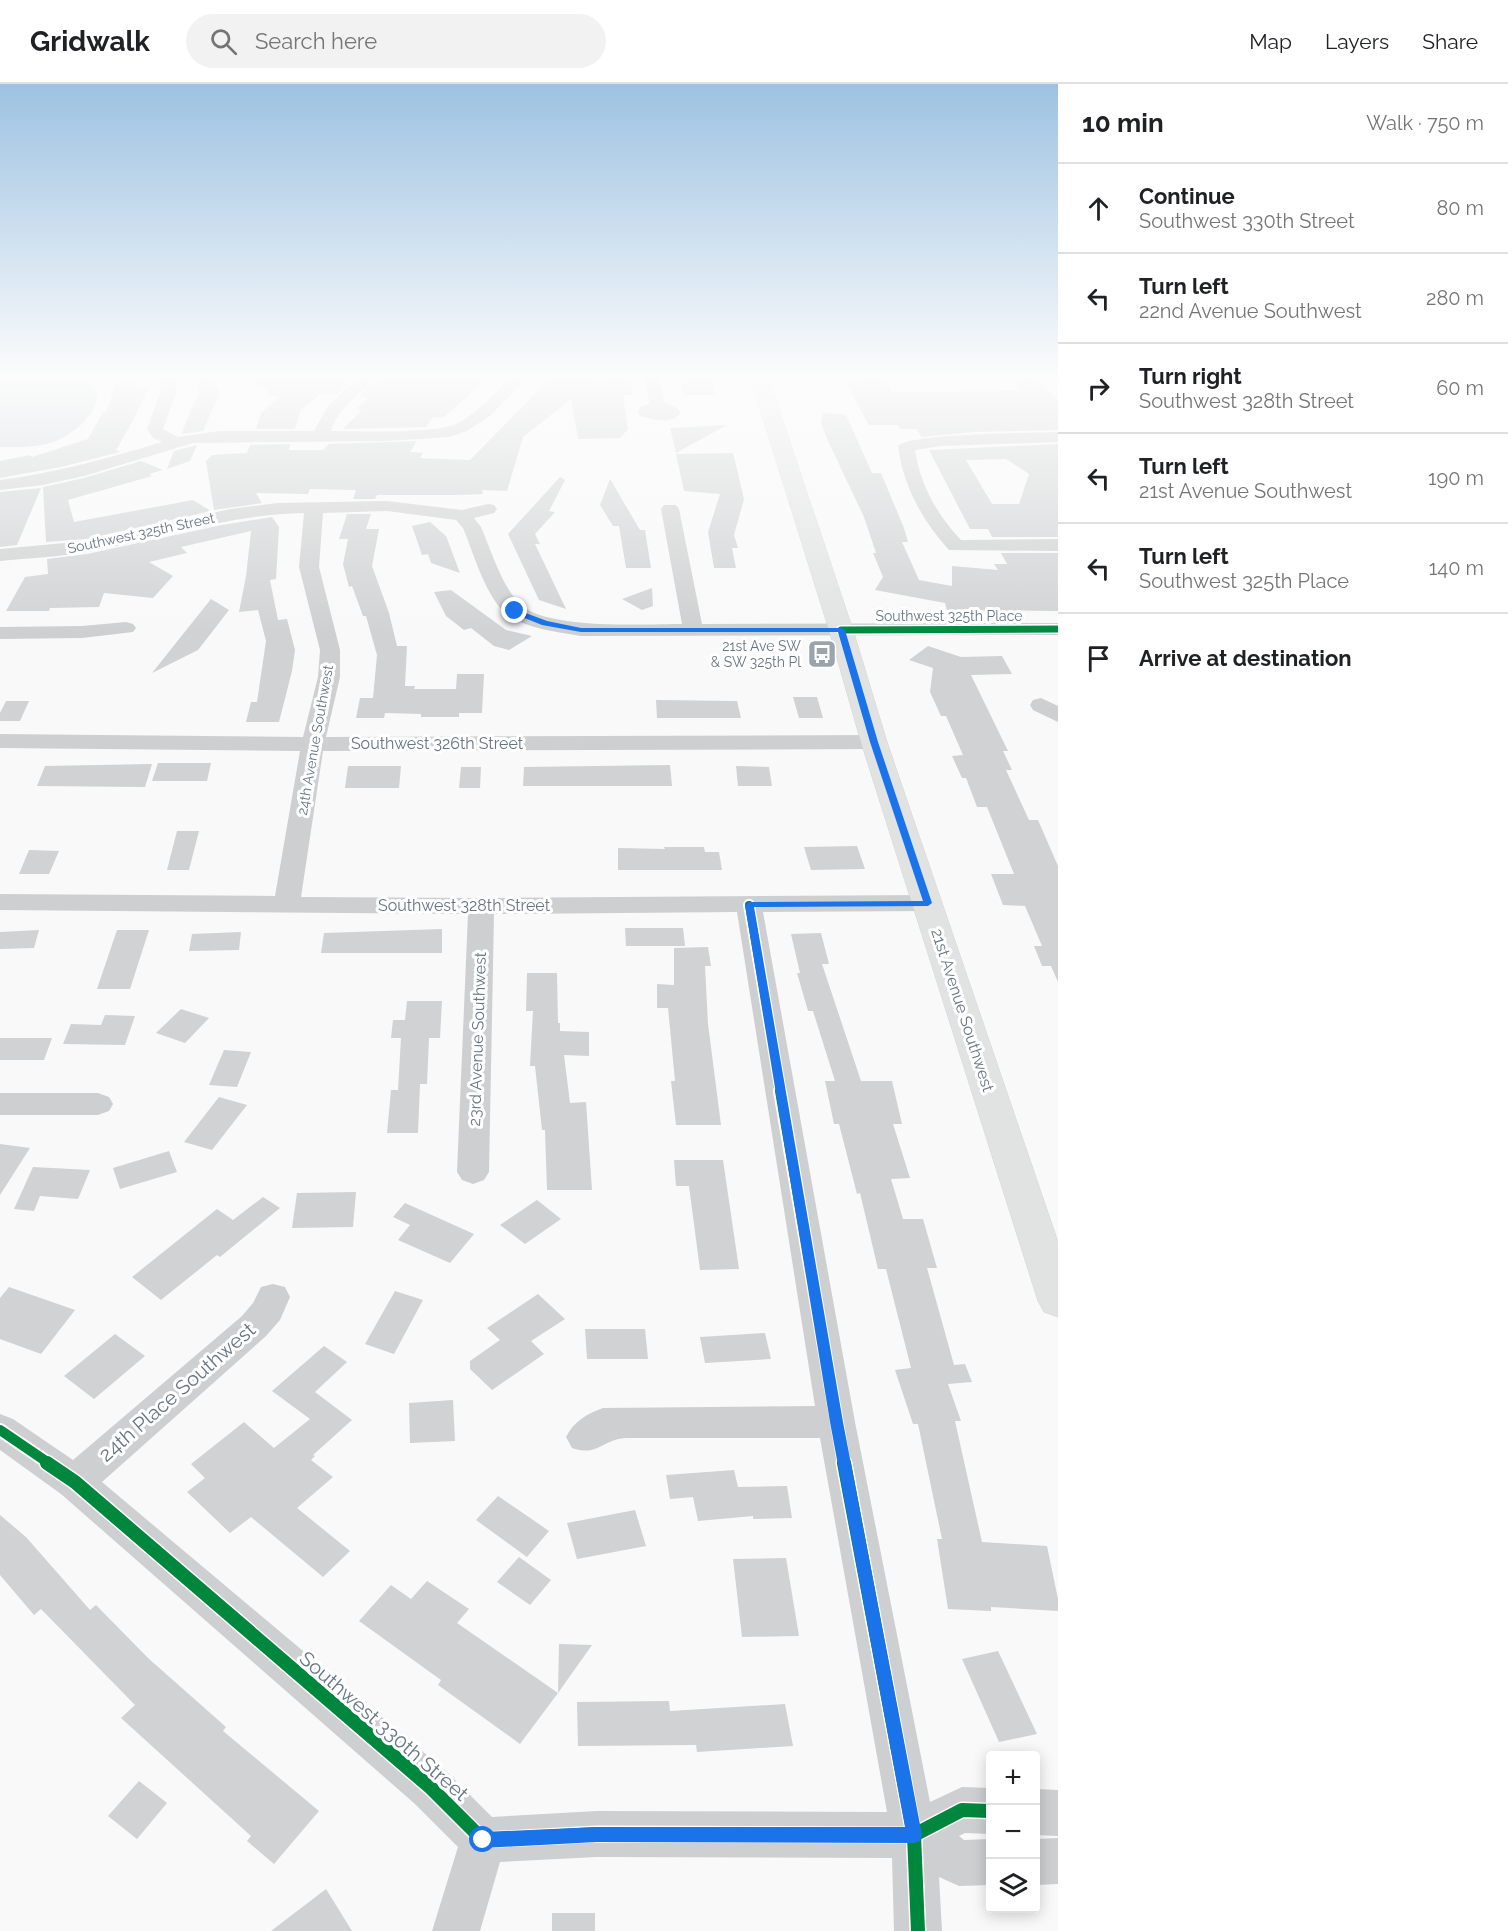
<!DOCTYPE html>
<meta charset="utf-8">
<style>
:root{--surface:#fff;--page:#f2f2f2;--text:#202124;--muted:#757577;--line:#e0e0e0}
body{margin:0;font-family:Raleway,sans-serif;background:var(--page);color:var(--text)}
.controls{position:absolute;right:18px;bottom:18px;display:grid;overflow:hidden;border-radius:6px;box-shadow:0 3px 15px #0003}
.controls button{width:54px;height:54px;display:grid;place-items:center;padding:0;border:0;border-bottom:2px solid var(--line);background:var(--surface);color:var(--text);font:30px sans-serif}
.stop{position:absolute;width:18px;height:18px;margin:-14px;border:4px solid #1a73e8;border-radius:50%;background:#fff}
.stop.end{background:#1a73e8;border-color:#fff;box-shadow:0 2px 6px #0008}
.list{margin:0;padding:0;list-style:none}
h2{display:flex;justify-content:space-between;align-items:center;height:78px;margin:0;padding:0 24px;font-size:26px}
h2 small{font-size:20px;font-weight:400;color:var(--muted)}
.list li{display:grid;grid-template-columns:39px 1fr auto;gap:18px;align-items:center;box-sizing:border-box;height:90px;padding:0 24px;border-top:2px solid var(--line)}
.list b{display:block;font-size:22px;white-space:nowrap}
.list p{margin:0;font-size:20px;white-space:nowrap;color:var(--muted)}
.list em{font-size:20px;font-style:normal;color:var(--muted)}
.icon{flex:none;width:33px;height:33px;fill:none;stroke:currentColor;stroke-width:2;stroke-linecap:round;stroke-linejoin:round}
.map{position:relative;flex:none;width:1058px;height:1847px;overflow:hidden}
header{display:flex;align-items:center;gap:36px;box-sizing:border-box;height:84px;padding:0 30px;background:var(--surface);border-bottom:2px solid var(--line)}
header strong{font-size:28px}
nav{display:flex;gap:33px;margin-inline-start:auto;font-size:21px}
.search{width:420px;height:54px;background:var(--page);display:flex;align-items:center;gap:15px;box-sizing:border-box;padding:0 21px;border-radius:33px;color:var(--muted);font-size:22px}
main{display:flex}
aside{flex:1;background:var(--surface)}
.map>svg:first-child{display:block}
.green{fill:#e8ebe6}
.water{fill:#ced6d9}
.building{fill:#d0d2d3;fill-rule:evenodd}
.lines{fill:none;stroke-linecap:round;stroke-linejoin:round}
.major-casing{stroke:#d5d6d7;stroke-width:1}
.minor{fill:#cecfd0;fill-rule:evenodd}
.major{fill:#e1e2e2;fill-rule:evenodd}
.cycleway-far3-casing{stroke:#fff;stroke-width:10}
.cycleway-far2-casing{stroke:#fff;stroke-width:12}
.cycleway-far1-casing{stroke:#fff;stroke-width:14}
.cycleway-casing{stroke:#fff;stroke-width:17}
.cycleway-far3{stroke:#00873e;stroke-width:7}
.cycleway-far2{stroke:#00873e;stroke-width:8}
.cycleway-far1{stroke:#00873e;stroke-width:10}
.cycleway{stroke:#00873e;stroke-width:14}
.route{fill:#1a73e8}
.labels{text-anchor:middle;stroke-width:6;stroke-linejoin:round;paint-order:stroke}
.far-street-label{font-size:14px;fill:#657683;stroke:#fff}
.far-poi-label{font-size:14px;fill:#657683;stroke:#fff;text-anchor:end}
.street-label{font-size:16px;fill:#657683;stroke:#fff}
.near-street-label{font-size:20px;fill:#657683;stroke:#fff}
</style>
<header>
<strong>Gridwalk</strong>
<div class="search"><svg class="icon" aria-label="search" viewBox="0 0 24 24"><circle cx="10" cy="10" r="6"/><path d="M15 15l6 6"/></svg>Search here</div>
<nav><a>Map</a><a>Layers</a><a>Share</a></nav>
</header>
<main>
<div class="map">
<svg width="1058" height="1847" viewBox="0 0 1058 1847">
<rect width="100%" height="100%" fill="#f9f9f9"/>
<!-- green -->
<polygon class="green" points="83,292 156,292 157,294 94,301"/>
<!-- water -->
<path class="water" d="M0,292H83C117,312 81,347 56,357C39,364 18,363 0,363Z"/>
<!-- building -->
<g class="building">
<polygon points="192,292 212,292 220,308 203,347 181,350 199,308"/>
<polygon points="243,292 357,292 337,311 321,309 301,326 295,345 256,345 262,328 281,312 268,311 270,307"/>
<polygon points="379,292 490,292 443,334 433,333 426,343 343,345 362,326 356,325 368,314 359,313"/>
<polygon points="553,292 600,292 595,296 604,298 603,292 629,292 633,311 623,311 628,345 620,354 578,355 571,315 523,353 507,407 482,406 483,410 458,411 377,411 375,415 353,415 356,406 310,405 308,410 256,409 262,419 214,426 206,377 212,371 247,369 250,361 290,360 289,366 323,366 329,360 417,357 410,368 423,369 420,374 470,376"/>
<polygon points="679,292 711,292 715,311 684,311"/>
<polygon points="860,292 885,292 892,308 1020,307 1008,292 1036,292 1058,317 1058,346 973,348 921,353 917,345 901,345 898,341 869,341 844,296 861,296"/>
<polygon points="134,296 136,304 149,302 135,333 116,366 120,368 61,383 0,394 0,377 30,371 32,373 88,355 103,328 106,328 117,298"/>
<polygon points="823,329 846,331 872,389 881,389 904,444 908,458 902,458 919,496 952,502 952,482 998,486 994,480 1007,480 1001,469 1058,469 1058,527 947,526 945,519 875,506 883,493 873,469 876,469 864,433 828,357 821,339"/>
<polygon points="727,341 676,369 670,344"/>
<path d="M1058,360V453H992L988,445H970L929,366ZM1006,375L1029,390L1019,420H992L966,376Z"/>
<polygon points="197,361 190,377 167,385 174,367"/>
<polygon points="733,369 744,415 734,451 738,464 732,464 736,484 714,484 708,448 720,410 684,407 676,370"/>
<polygon points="141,377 163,386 149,390 152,392 68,416 74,438 193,416 211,427 86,455 46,458 43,403 84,394"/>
<polygon points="560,393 565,396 549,427 555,428 535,450 540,460 535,460 566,525 539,516 508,450"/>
<polygon points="610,395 640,446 645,446 651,484 626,484 619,442 613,442 600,421"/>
<polygon points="41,404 17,461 0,463 0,408"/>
<polygon points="347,430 371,430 366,445 379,445 372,482 389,529 397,562 407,562 405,602 415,602 414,605 456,605 457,590 484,590 482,629 459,629 459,633 421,633 421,630 385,629 384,634 356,634 360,614 373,614 377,571 366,532 363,532 352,502 349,503 343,480 348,455 339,455"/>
<polygon points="272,433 279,443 276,495 270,496 278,536 287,535 295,566 292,587 279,638 246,638 251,618 257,618 266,557 258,526 239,528 246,492 251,447 181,463 187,469 149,478 173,492 153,514 104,509 99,523 50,524 49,527 6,527 25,493 48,490 47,475 87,470 222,441"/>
<polygon points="430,438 446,452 460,489 431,479 428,470 422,471 412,442"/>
<polygon points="652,504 653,522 642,526 622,515"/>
<polygon points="451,506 506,546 532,552 509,566 494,562 471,544 464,546 446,532 434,508"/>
<polygon points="211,515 229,526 198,566 152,589"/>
<polygon points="928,562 961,573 1002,572 1012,590 971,591 1008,667 1003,667 1012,686 1006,686 1029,736 1038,736 1058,782 1058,898 1051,882 1042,882 1034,862 1042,862 1025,822 1003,821 991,790 1014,790 987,723 977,723 966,694 962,694 952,672 963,671 946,632 941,632 930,608 933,584 909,576"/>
<polygon points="793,613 817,613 823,634 799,634"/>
<polygon points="656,616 737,617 741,634 657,634"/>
<polygon points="6,617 29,617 20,637 0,637 0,629"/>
<polygon points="158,679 211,679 207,697 152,697"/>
<polygon points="152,680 145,703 37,702 45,682"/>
<polygon points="670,681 672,702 523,702 524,683"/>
<polygon points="348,682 401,682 399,704 345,704"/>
<polygon points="736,682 769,683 772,702 738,702"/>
<polygon points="461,683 481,683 480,704 459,704"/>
<polygon points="177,747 199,747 189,786 167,786"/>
<polygon points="857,762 865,785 811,786 804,763"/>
<polygon points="664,763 704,763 705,768 719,768 722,786 618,786 618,764 665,765"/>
<polygon points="29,766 59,767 49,790 19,790"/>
<polygon points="625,844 683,844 685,862 626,862"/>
<polygon points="442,845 442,869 321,869 324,849"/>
<polygon points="39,846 34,864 0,865 0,848"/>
<polygon points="117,846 149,846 130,905 97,905"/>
<polygon points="241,848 239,866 189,867 192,850"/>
<polygon points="821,849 829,880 822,880 861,997 892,997 902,1040 893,1040 910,1094 891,1095 903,1135 923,1135 937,1184 927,1184 954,1281 965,1280 972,1298 948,1300 961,1337 955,1337 982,1458 1047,1462 1058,1515 1058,1527 991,1523 991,1527 948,1525 937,1455 942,1455 918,1340 913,1340 895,1286 911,1284 886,1185 878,1185 860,1109 857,1110 839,1040 834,1040 825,997 835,997 813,927 808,927 797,889 800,889 791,850"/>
<polygon points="708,863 711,882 705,882 708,940 721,1041 676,1041 671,997 675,997 668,924 657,924 657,900 674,901 674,864"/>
<polygon points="527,889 557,889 558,939 560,939 560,947 589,948 589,972 564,971 570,1019 586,1018 592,1106 547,1106 545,1046 542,1046 535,982 530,982 533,927 526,927"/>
<polygon points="407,917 442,917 440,954 429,954 427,1000 420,1000 418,1049 387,1049 391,1006 398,1006 401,954 391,954 393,936 405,936"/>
<polygon points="181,925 209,934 185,959 156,949"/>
<polygon points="105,931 135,932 125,961 63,960 71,940 101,941"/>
<polygon points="0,954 52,954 44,976 0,976"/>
<polygon points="224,966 251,968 237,1003 209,1001"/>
<polygon points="219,1013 247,1021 212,1066 184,1058"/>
<polygon points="0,1060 30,1064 0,1111"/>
<polygon points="169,1067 177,1088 120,1105 113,1084"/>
<polygon points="674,1076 723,1076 739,1185 700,1186 689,1102 676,1102"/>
<polygon points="33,1083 90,1086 78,1115 40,1112 34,1127 14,1125"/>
<polygon points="356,1108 353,1143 292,1144 297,1109"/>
<polygon points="263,1113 280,1124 220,1173 217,1171 161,1216 132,1193 217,1125 233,1136"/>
<polygon points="537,1116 561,1135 525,1160 500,1141"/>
<polygon points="405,1119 474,1150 450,1179 398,1156 410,1141 393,1133"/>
<polygon points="9,1203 75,1226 41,1270 0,1255 0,1214"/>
<polygon points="395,1207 423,1216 394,1270 365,1260"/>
<polygon points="538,1210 565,1235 531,1257 544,1270 492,1306 470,1285 470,1277 500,1256 487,1244"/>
<polygon points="585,1245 645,1245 648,1275 587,1275"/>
<polygon points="765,1249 771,1275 705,1279 700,1253"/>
<polygon points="115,1250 145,1272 94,1315 64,1292"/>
<polygon points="324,1262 347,1278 315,1308 352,1336 313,1371 315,1372 311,1376 333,1393 297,1424 350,1467 323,1493 251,1433 230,1449 187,1408 205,1394 191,1380 244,1338 274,1364 310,1335 272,1307"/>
<polygon points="453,1316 455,1357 410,1359 409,1319"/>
<polygon points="734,1386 738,1403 787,1402 792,1434 753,1435 753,1432 698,1437 693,1413 670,1415 666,1391"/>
<polygon points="498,1412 549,1447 527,1473 476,1436"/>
<polygon points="635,1426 646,1462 577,1475 567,1439"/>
<polygon points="0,1431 26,1453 90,1526 96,1521 148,1574 226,1643 223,1647 319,1727 274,1780 247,1757 251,1752 121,1634 135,1621 41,1525 34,1531 0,1491"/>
<polygon points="519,1473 551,1496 530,1521 497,1498"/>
<polygon points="786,1474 799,1552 742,1553 733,1475"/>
<polygon points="427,1497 469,1525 457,1539 558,1609 520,1660 438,1601 441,1596 359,1537 391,1501 411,1515"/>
<polygon points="559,1560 592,1561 558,1609"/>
<polygon points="998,1567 1037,1650 999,1658 962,1575"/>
<polygon points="669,1617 670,1627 785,1620 793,1662 697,1668 696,1661 578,1662 577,1618"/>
<polygon points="139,1697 167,1719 137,1755 108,1732"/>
<polygon points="326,1805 352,1847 271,1847"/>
<rect x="552" y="1829" width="43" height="18"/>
</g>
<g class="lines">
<!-- major casing -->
<g class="major-casing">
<polygon id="major" points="750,292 768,292 853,546 887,658 1058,1158 1058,1233 1044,1228 1038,1217 861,658 829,546"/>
</g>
<!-- minor -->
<g class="minor">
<path d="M157,292H172L177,298L176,309L163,345L178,353L219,347H314L328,322L360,292H377C361,312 339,321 331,347C356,347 436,350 456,340C478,329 495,309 513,292H529L490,332L467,347L449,353L387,357L193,359L84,392L43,401L0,406V396C56,389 108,374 162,358L153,354L147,345L160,309L161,298Z"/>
<path d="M643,292H658L665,319C672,320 677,323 681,329C670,341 655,336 640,332L638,329L640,323L650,320Z"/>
<path d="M1058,348V358L941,362L915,366C920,400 937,431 961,456L1058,455V467L949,466C922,436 903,402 898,362C908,349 1034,349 1058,348Z"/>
<path d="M387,417L462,426L488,420L494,421L497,425L494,429L474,434L481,443C492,468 501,501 520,520C546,546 645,540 682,540L661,425L664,421H676L679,425L702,540L1058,539V551L581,552C558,548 529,545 509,532C487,517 473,468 463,444L456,436L387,427L323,429L319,483L340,566V593L326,653L874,651L882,653L885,658L882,663L874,665L323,667L301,813L481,814L928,811L937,813L941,819L937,825L928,827L763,828L855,1338L930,1718L962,1703L990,1704V1750L965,1749L959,1752L964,1756L990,1755V1801L959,1802L939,1793L942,1847H894L892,1774L597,1773L500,1778L480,1847H432L458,1763L415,1720L61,1410L0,1366V1330L13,1335L73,1376L242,1232L253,1219L261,1203L273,1200L285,1203L290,1213L280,1236L266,1252L102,1398L447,1688L492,1733L597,1727L887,1728L820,1354H625C601,1356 598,1373 572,1364L566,1353C574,1337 587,1330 603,1324L815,1322L737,828L494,830L489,1088L484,1096L473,1100L462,1096L457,1088L468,830L0,826V810L275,812L300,667L0,664V650L303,653L318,593L320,566L299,483L304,429C230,430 160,455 87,468C59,473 29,474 0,477V465L86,457L230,425L277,419Z"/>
<polygon points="126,538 133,540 136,544 133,548 82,554 0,555 0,543 82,542"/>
<polygon points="1041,614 1058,622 1058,638 1033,626 1030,621 1033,616"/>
<polygon points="0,1009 98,1009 109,1013 113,1020 109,1027 98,1031 0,1031"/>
<polygon points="1036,1705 1058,1706 1058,1752 1036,1751"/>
<polygon points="1058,1754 1058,1800 1036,1801 1036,1755"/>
</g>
<!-- major -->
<use href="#major" class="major"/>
<!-- cycleway-far3 casing -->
<g class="cycleway-far3-casing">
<polyline id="cycleway-far3" points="841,546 1058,545"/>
</g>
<!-- cycleway-far2 casing -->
<g class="cycleway-far2-casing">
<polyline id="cycleway-far2" points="749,821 781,1009"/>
</g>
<!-- cycleway-far1 casing -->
<g class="cycleway-far1-casing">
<g id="cycleway-far1">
<polyline points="780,1007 844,1380"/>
<polyline points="0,1346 50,1380"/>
</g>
</g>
<!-- cycleway casing -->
<g class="cycleway-casing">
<g id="cycleway">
<polyline points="47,1379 75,1398 431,1704 483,1756 597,1750 914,1751 962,1726 990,1727"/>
<polyline points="844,1379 914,1751 918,1847"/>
</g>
</g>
<!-- cycleway-far3 -->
<use href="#cycleway-far3" class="cycleway-far3"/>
<!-- cycleway-far2 -->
<use href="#cycleway-far2" class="cycleway-far2"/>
<!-- cycleway-far1 -->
<use href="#cycleway-far1" class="cycleway-far1"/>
<!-- cycleway -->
<use href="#cycleway" class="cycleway"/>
</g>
<!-- sky -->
<linearGradient id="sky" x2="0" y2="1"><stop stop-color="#9dc2e2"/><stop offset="0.53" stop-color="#fcfcfc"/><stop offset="1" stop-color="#fcfcfc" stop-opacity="0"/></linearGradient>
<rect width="1058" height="550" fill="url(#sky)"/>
<!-- route -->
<polygon class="route" points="515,525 547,537 581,544 841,544 845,546 878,658 932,819 928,822 754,823 843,1338 922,1751 920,1757 914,1759 597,1758 483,1764 478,1762 475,1756 478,1751 483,1748 597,1743 905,1743 830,1338 745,821 749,818 923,817 870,658 838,548 581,548 542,541 512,529"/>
<!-- icons -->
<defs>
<g id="bus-square" transform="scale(1.5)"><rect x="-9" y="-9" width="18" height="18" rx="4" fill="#99a4ac" stroke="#fff"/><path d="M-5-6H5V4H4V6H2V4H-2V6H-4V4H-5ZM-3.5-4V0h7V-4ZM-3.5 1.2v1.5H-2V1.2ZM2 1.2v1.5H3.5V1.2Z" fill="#fff"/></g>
</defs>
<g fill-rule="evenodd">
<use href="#bus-square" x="822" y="570"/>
</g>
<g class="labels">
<!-- far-street labels -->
<g class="far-street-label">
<text transform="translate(141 449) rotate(-12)" y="5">Southwest 325th Street</text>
<text x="949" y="537">Southwest 325th Place</text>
<text transform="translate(315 656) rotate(-80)" y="5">24th Avenue Southwest</text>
</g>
<!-- far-poi labels -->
<g class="far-poi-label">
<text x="801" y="567">21st Ave SW<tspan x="801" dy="16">&amp; SW 325th Pl</tspan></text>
</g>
<!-- street labels -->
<g class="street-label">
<text x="437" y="665">Southwest 326th Street</text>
<text x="464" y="827">Southwest 328th Street</text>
<text transform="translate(963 926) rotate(72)" y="6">21st Avenue Southwest</text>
<text transform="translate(477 955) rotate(-88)" y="6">23rd Avenue Southwest</text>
</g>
<!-- near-street labels -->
<g class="near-street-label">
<text transform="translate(177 1308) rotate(-41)" y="7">24th Place Southwest</text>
<text transform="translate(384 1642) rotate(41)" y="7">Southwest 330th Street</text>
</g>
</g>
</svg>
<div class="controls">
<button>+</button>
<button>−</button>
<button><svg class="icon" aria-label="layers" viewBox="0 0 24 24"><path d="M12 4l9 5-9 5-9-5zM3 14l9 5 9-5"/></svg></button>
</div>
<div class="stop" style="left:483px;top:1756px"></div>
<div class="stop end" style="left:515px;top:527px"></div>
</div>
<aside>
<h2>10 min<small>Walk · 750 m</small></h2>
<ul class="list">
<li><svg class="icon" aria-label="ahead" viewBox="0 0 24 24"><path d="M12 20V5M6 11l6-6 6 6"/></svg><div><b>Continue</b><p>Southwest 330th Street</p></div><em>80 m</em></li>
<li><svg class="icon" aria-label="left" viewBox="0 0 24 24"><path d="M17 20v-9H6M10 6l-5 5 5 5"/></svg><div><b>Turn left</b><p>22nd Avenue Southwest</p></div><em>280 m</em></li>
<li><svg class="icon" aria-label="right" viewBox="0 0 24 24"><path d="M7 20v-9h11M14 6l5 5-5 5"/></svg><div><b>Turn right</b><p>Southwest 328th Street</p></div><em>60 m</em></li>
<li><svg class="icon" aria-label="left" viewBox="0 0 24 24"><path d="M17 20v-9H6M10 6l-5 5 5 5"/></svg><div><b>Turn left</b><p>21st Avenue Southwest</p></div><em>190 m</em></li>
<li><svg class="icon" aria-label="left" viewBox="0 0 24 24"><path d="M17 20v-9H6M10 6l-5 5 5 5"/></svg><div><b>Turn left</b><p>Southwest 325th Place</p></div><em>140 m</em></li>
<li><svg class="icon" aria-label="arrive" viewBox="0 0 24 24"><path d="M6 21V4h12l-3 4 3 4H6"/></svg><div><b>Arrive at destination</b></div></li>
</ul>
</aside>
</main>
